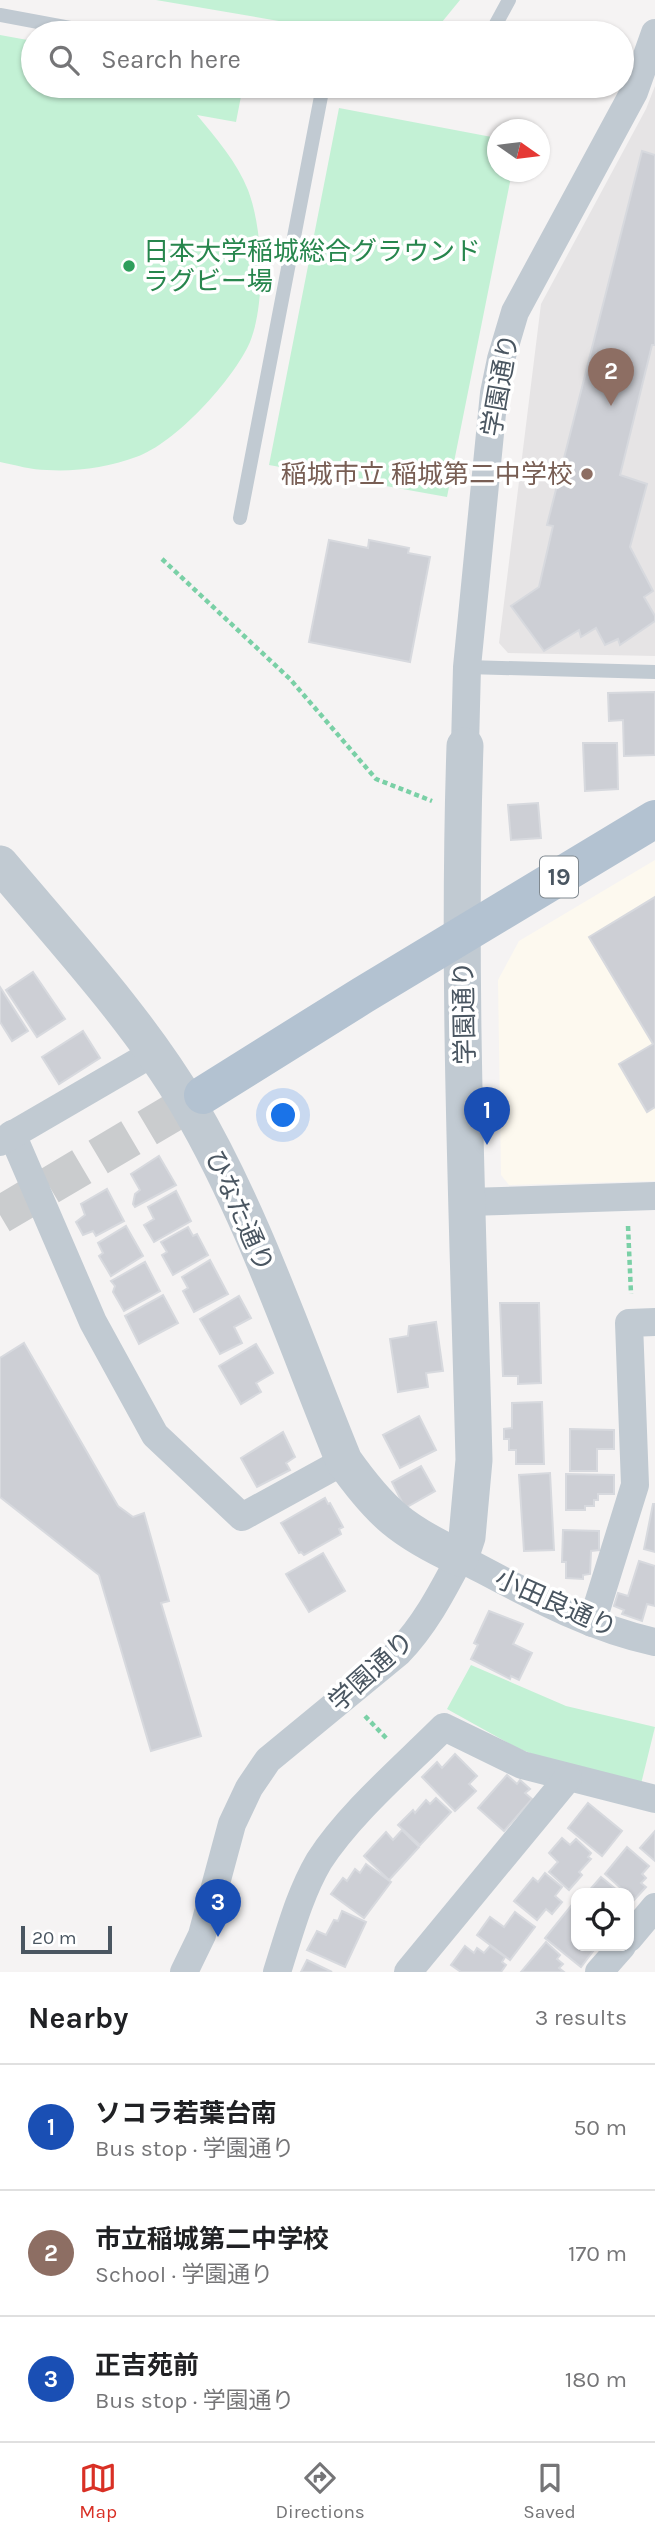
<!DOCTYPE html>
<meta charset="utf-8">
<style>
:root{--surface:#fff;--page:#f2f2f2;--text:#202124;--muted:#757577;--line:#e0e0e0;--accent:#d93025}
body{margin:0;font-family:Karla,"Noto Sans JP",sans-serif;background:var(--page);color:var(--text)}
.controls{position:absolute;right:21px;bottom:21px;display:grid;overflow:hidden;border-radius:14px;box-shadow:0 2px 5px #0004}
.controls button{width:63px;height:63px;display:grid;place-items:center;padding:0;border:0;border-bottom:2px solid var(--line);background:var(--surface);color:var(--text);font:35px sans-serif}
.compass{position:absolute;left:487px;top:119px;width:63px;height:63px;border-radius:50%;background:var(--surface);box-shadow:0 2px 5px #0004;rotate:104deg}
.scale{position:absolute;left:21px;bottom:18px;width:91px;box-sizing:border-box;padding-left:7px;border:4px solid #4a5661;border-top:0;font-size:19px;line-height:24px;white-space:nowrap;color:#4a5661;-webkit-text-stroke:5px #fff;paint-order:stroke}
.you{position:absolute;left:284px;top:1116px;width:24px;height:24px;margin:-18px;border:5px solid #fff;border-radius:50%;background:#1a73e8;box-shadow:0 0 0 10px #1a73e833}
.badge{display:grid;place-items:center;width:46px;height:46px;border-radius:50%;background:var(--accent);color:#fff;font-size:23px;font-weight:700}
.pin{position:absolute;translate:-50% -58px;filter:drop-shadow(0 2px 4px #0008)}
.pin::after{content:'';position:absolute;top:37px;width:24px;height:21px;background:inherit;clip-path:polygon(0 0,100% 0,50% 100%)}
.list{margin:0;padding:0;list-style:none}
h2{display:flex;justify-content:space-between;align-items:center;height:91px;margin:0;padding:0 28px;font-size:30px}
h2 small{font-size:23px;font-weight:400;color:var(--muted)}
.list li{display:grid;grid-template-columns:46px 1fr auto;gap:21px;align-items:center;box-sizing:border-box;height:126px;padding:0 28px;border-top:2px solid var(--line)}
.list b{display:block;font-size:26px;white-space:nowrap}
.list p{margin:0;font-size:23px;white-space:nowrap;color:var(--muted)}
.list em{font-size:23px;font-style:normal;color:var(--muted)}
.icon{flex:none;width:38px;height:38px;fill:none;stroke:currentColor;stroke-width:2;stroke-linecap:round;stroke-linejoin:round}
.map{position:relative;flex:none;width:655px;height:1972px;overflow:hidden}
.search{position:absolute;background:var(--surface);box-shadow:0 2px 5px #0004;left:21px;right:21px;top:21px;height:77px;display:flex;align-items:center;gap:18px;box-sizing:border-box;padding:0 24px;border-radius:38px;color:var(--muted);font-size:26px}
.sheet{height:469px;background:var(--surface)}
nav{display:flex;justify-content:space-around;align-items:center;box-sizing:border-box;height:98px;border-top:2px solid var(--line);background:var(--surface);font-size:19px;color:var(--muted)}
nav a{display:grid;justify-items:center;gap:4px}
nav .on{color:var(--accent)}
.map>svg:first-child{display:block}
.commercial{fill:#fdf9ef}
.education{fill:#e6e4e5}
.green{fill:#c3f1d5}
.building{fill:#cdcfd5;stroke:#d7d9de;stroke-width:2}
.lines{fill:none;stroke-linecap:round;stroke-linejoin:round}
.primary-tunnel{stroke:#caccce;stroke-width:38;stroke-dasharray:38 19;stroke-linecap:butt}
.path{stroke:#7ad0a6;stroke-width:4.5;stroke-dasharray:5 3.5;stroke-linecap:butt}
.service{stroke:#c1cad2;stroke-width:14}
.minor{stroke:#c1cad2;stroke-width:28}
.tertiary{stroke:#c1cad2;stroke-width:37}
.primary{stroke:#b3c2d1;stroke-width:38}
.leisure-dot{fill:#2e9e5b;stroke:#fff;stroke-width:2.5}
.education-dot{fill:#8d6e63;stroke:#fff;stroke-width:2.5}
.labels{text-anchor:middle;stroke-width:7;stroke-linejoin:round;paint-order:stroke}
.shield{fill:#fff;stroke:#808990;stroke-width:2}
.shield-label{font-size:24px;font-weight:bold;fill:#4a5661}
.leisure-label{font-size:26px;fill:#27864d;stroke:#fff;text-anchor:start}
.street-label{font-size:26px;fill:#4a5661;stroke:#fff}
.education-label{font-size:26px;fill:#785e54;stroke:#fff;text-anchor:end}
</style>
<div class="map">
<svg width="655" height="1972" viewBox="0 0 655 1972">
<rect width="100%" height="100%" fill="#f5f3f3"/>
<!-- commercial -->
<polygon class="commercial" points="655,860 655,1181 509,1185 501,1175 498,980 519,941"/>
<!-- education -->
<polygon class="education" points="655,86 655,656 508,653 499,643 541,304 646,109"/>
<!-- green -->
<g class="green">
<polygon points="156,0 460,0 433,33 349,33"/>
<path d="M0,35L33,41V86H243L236,122L197,115C216,138 237,162 248,190C263,229 266,302 250,342C234,379 175,444 136,457C109,467 76,472 47,470C32,470 15,465 0,462Z"/>
<polygon points="339,108 497,138 498,172 512,172 447,497 269,465"/>
<polygon points="471,1665 566,1706 655,1727 641,1784 551,1761 517,1748 447,1709"/>
</g>
<!-- building -->
<g class="building">
<polygon points="642,151 655,155 655,345 652,345 620,475 647,484 630,547 653,591 644,597 655,616 655,621 620,645 618,639 605,645 596,628 581,637 579,630 544,651 511,606 539,587 553,526 547,525"/>
<polygon points="329,540 368,548 369,540 409,548 408,553 430,557 410,662 309,642"/>
<polygon points="655,692 655,755 624,756 623,720 609,721 608,693"/>
<polygon points="583,743 617,743 618,789 585,791"/>
<polygon points="538,803 541,838 511,840 508,805"/>
<polygon points="655,897 655,1107 647,1112 619,1064 653,1044 589,937"/>
<polygon points="33,972 65,1019 37,1037 6,990"/>
<polygon points="0,987 28,1031 12,1041 0,1022"/>
<polygon points="83,1031 100,1058 59,1084 42,1057"/>
<polygon points="159,1156 176,1185 135,1207 133,1204 135,1194 140,1190 131,1174"/>
<polygon points="107,1189 124,1221 96,1236 93,1231 83,1235 76,1222 85,1215 81,1204"/>
<polygon points="176,1191 191,1221 154,1242 144,1225 154,1219 148,1207"/>
<polygon points="126,1226 143,1256 111,1276 99,1256 103,1253 98,1243"/>
<polygon points="188,1227 193,1236 197,1234 208,1255 173,1275 162,1255 167,1252 161,1242"/>
<polygon points="210,1260 228,1294 194,1312 183,1291 188,1288 182,1277"/>
<polygon points="145,1262 160,1291 124,1311 113,1292 115,1286 111,1281"/>
<polygon points="163,1295 178,1323 139,1344 125,1316"/>
<polygon points="239,1296 251,1318 234,1327 242,1343 220,1354 200,1319"/>
<polygon points="500,1303 539,1303 541,1383 518,1384 518,1376 503,1376"/>
<polygon points="436,1322 443,1371 426,1373 428,1387 398,1392 390,1339 408,1336 409,1326"/>
<polygon points="24,1343 118,1506 133,1517 144,1513 169,1601 161,1603 201,1736 151,1751 99,1575 0,1497 0,1358"/>
<polygon points="256,1344 273,1373 256,1383 261,1392 241,1404 219,1366"/>
<polygon points="542,1402 544,1464 516,1464 516,1450 509,1450 509,1439 504,1439 504,1429 512,1428 512,1403"/>
<polygon points="419,1416 436,1450 400,1468 383,1435"/>
<polygon points="570,1429 614,1430 614,1449 597,1449 597,1471 570,1471"/>
<polygon points="283,1432 295,1457 286,1463 290,1470 257,1487 241,1458"/>
<polygon points="421,1466 435,1491 405,1508 392,1482"/>
<polygon points="550,1473 554,1550 524,1551 519,1475"/>
<polygon points="566,1474 614,1475 614,1494 598,1494 598,1500 594,1500 594,1506 585,1506 585,1510 566,1510"/>
<polygon points="325,1498 328,1504 330,1503 343,1527 339,1529 341,1534 304,1555 301,1552 299,1553 281,1523"/>
<polygon points="653,1504 655,1504 655,1552 644,1549"/>
<polygon points="563,1530 599,1531 599,1550 591,1551 590,1574 583,1575 583,1579 566,1578 566,1562 562,1562"/>
<polygon points="323,1553 345,1591 309,1612 286,1574"/>
<polygon points="639,1561 655,1566 655,1606 647,1604 642,1621 622,1614 624,1610 614,1606 618,1593 628,1596"/>
<polygon points="489,1611 523,1624 513,1644 532,1653 519,1680 511,1676 510,1679 471,1659 478,1645 474,1643"/>
<polygon points="455,1754 477,1776 469,1784 476,1791 455,1811 422,1777 437,1762 442,1768"/>
<polygon points="507,1775 517,1784 520,1780 530,1789 525,1793 532,1799 504,1831 478,1808"/>
<polygon points="436,1798 451,1812 420,1845 398,1825 413,1810 415,1813 426,1800 430,1804"/>
<polygon points="588,1803 622,1831 602,1856 568,1828"/>
<polygon points="402,1830 419,1847 389,1880 364,1856 386,1832 393,1840"/>
<polygon points="655,1831 655,1861 640,1848"/>
<polygon points="562,1838 570,1845 576,1839 591,1853 588,1857 591,1859 579,1872 582,1875 569,1890 549,1872 558,1862 549,1853"/>
<polygon points="627,1847 649,1866 642,1874 646,1878 641,1883 646,1887 634,1900 605,1874"/>
<polygon points="366,1864 391,1882 364,1918 331,1894 343,1878 347,1881 355,1869 360,1873"/>
<polygon points="545,1873 562,1887 555,1896 562,1902 552,1914 546,1909 537,1920 514,1901 533,1878 538,1882"/>
<polygon points="601,1877 617,1890 614,1893 587,1893"/>
<polygon points="571,1906 576,1910 576,1946 589,1946 594,1950 581,1967 545,1938"/>
<polygon points="342,1911 366,1922 345,1967 307,1950 317,1931 326,1935 334,1920 338,1921"/>
<polygon points="515,1912 535,1927 510,1960 477,1935 490,1917 504,1927"/>
<polygon points="546,1942 560,1955 557,1959 563,1964 559,1968 564,1972 521,1972"/>
<polygon points="465,1946 474,1953 477,1948 484,1953 490,1946 505,1957 502,1962 506,1965 501,1972 461,1972 451,1965"/>
<polygon points="307,1960 332,1972 301,1972"/>
</g>
<g class="lines">
<!-- primary-tunnel -->
<polyline class="primary-tunnel" points="0,1215 203,1095"/>
<!-- path -->
<g class="path">
<polyline points="162,559 290,679 376,779 432,801"/>
<polyline points="628,1226 631,1294"/>
<polyline points="365,1716 388,1740"/>
</g>
<!-- service -->
<g class="service">
<polyline points="0,15 97,33"/>
<polyline points="491,33 509,0"/>
<polyline points="385,86 415,91 452,86"/>
<polyline points="240,518 323,86"/>
<polyline points="467,667 655,672"/>
</g>
<!-- minor -->
<g class="minor">
<polyline points="465,746 467,667 494,393 501,359 515,312 634,92 655,33"/>
<polyline points="12,1134 93,1322 155,1435 242,1517 344,1461"/>
<polyline points="0,1142 153,1053"/>
<polyline points="468,1202 655,1196"/>
<polyline points="592,1623 635,1485 629,1323 655,1322"/>
<polyline points="629,1938 655,1907"/>
<path d="M184,1972L202,1935L232,1824L249,1788L268,1760L398,1653C425,1625 442,1592 460,1558C523,1591 585,1627 655,1642"/>
<path d="M277,1972C289,1935 299,1895 319,1861C350,1813 403,1768 444,1727L522,1765L655,1799"/>
<polyline points="408,1972 568,1778"/>
<polyline points="599,1972 622,1946"/>
</g>
<!-- tertiary -->
<path class="tertiary" d="M0,864C64,940 139,1021 189,1106C253,1215 296,1344 344,1461C381,1513 402,1531 460,1558L467,1537L474,1460C468,1222 457,984 465,746"/>
<!-- primary -->
<polyline class="primary" points="203,1095 363,995 655,819"/>
</g>
<!-- markers -->
<circle class="leisure-dot" cx="129" cy="266" r="7"/>
<circle class="education-dot" cx="587" cy="474" r="7"/>
<g class="labels">
<!-- shield labels -->
<rect class="shield" x="540" y="856.5" width="38" height="41" rx="5"/>
<g class="shield-label">
<text x="559" y="885">19</text>
</g>
<!-- leisure labels -->
<g class="leisure-label">
<text x="143" y="260">日本大学稲城総合グラウンド<tspan x="143" dy="30">ラグビー場</tspan></text>
</g>
<!-- street labels -->
<g class="street-label">
<text transform="translate(500 385) rotate(-80)" y="9">学園通り</text>
<text transform="translate(464 1013) rotate(-91)" y="9">学園通り</text>
<text transform="translate(240 1211) rotate(66)" y="9">ひなた通り</text>
<text transform="translate(556 1603) rotate(24)" y="9">小田良通り</text>
<text transform="translate(371 1671) rotate(-42)" y="9">学園通り</text>
</g>
<!-- education labels -->
<g class="education-label">
<text x="573" y="483">稲城市立 稲城第二中学校</text>
</g>
</g>
</svg>
<div class="controls">
<button><svg class="icon" aria-label="locate" viewBox="0 0 24 24"><circle cx="12" cy="12" r="6"/><path d="M12 2v4M12 18v4M2 12h4M18 12h4"/></svg></button>
</div>
<svg class="compass" viewBox="-18 -18 36 36"><path d="M0-13l5 13h-10z" fill="#e53935"/><path d="M0 13l5-13h-10z" fill="#757577"/></svg>
<div class="scale">20 m</div>
<div class="you"></div>
<div class="pin badge" style="left:487px;top:1145px;background:#1a4fb4">1</div>
<div class="pin badge" style="left:611px;top:406px;background:#8d6e63">2</div>
<div class="pin badge" style="left:218px;top:1937px;background:#1a4fb4">3</div>
<div class="search"><svg class="icon" aria-label="search" viewBox="0 0 24 24"><circle cx="10" cy="10" r="6"/><path d="M15 15l6 6"/></svg>Search here</div>
</div>
<section class="sheet">
<h2>Nearby<small>3 results</small></h2>
<ul class="list">
<li><span class="badge" style="background:#1a4fb4">1</span><div><b>ソコラ若葉台南</b><p>Bus stop · 学園通り</p></div><em>50 m</em></li>
<li><span class="badge" style="background:#8d6e63">2</span><div><b>市立稲城第二中学校</b><p>School · 学園通り</p></div><em>170 m</em></li>
<li><span class="badge" style="background:#1a4fb4">3</span><div><b>正吉苑前</b><p>Bus stop · 学園通り</p></div><em>180 m</em></li>
</ul>
</section>
<nav>
<a class="on"><svg class="icon" aria-label="map" viewBox="0 0 24 24"><path d="M3 6l6-2 6 2 6-2v14l-6 2-6-2-6 2zM9 4v14M15 6v14"/></svg>Map</a>
<a><svg class="icon" aria-label="directions" viewBox="0 0 24 24"><path d="M12 3l9 9-9 9-9-9zM9 14v-3h6M13 9l2 2-2 2"/></svg>Directions</a>
<a><svg class="icon" aria-label="saved" viewBox="0 0 24 24"><path d="M7 4h10v16l-5-4-5 4z"/></svg>Saved</a>
</nav>
